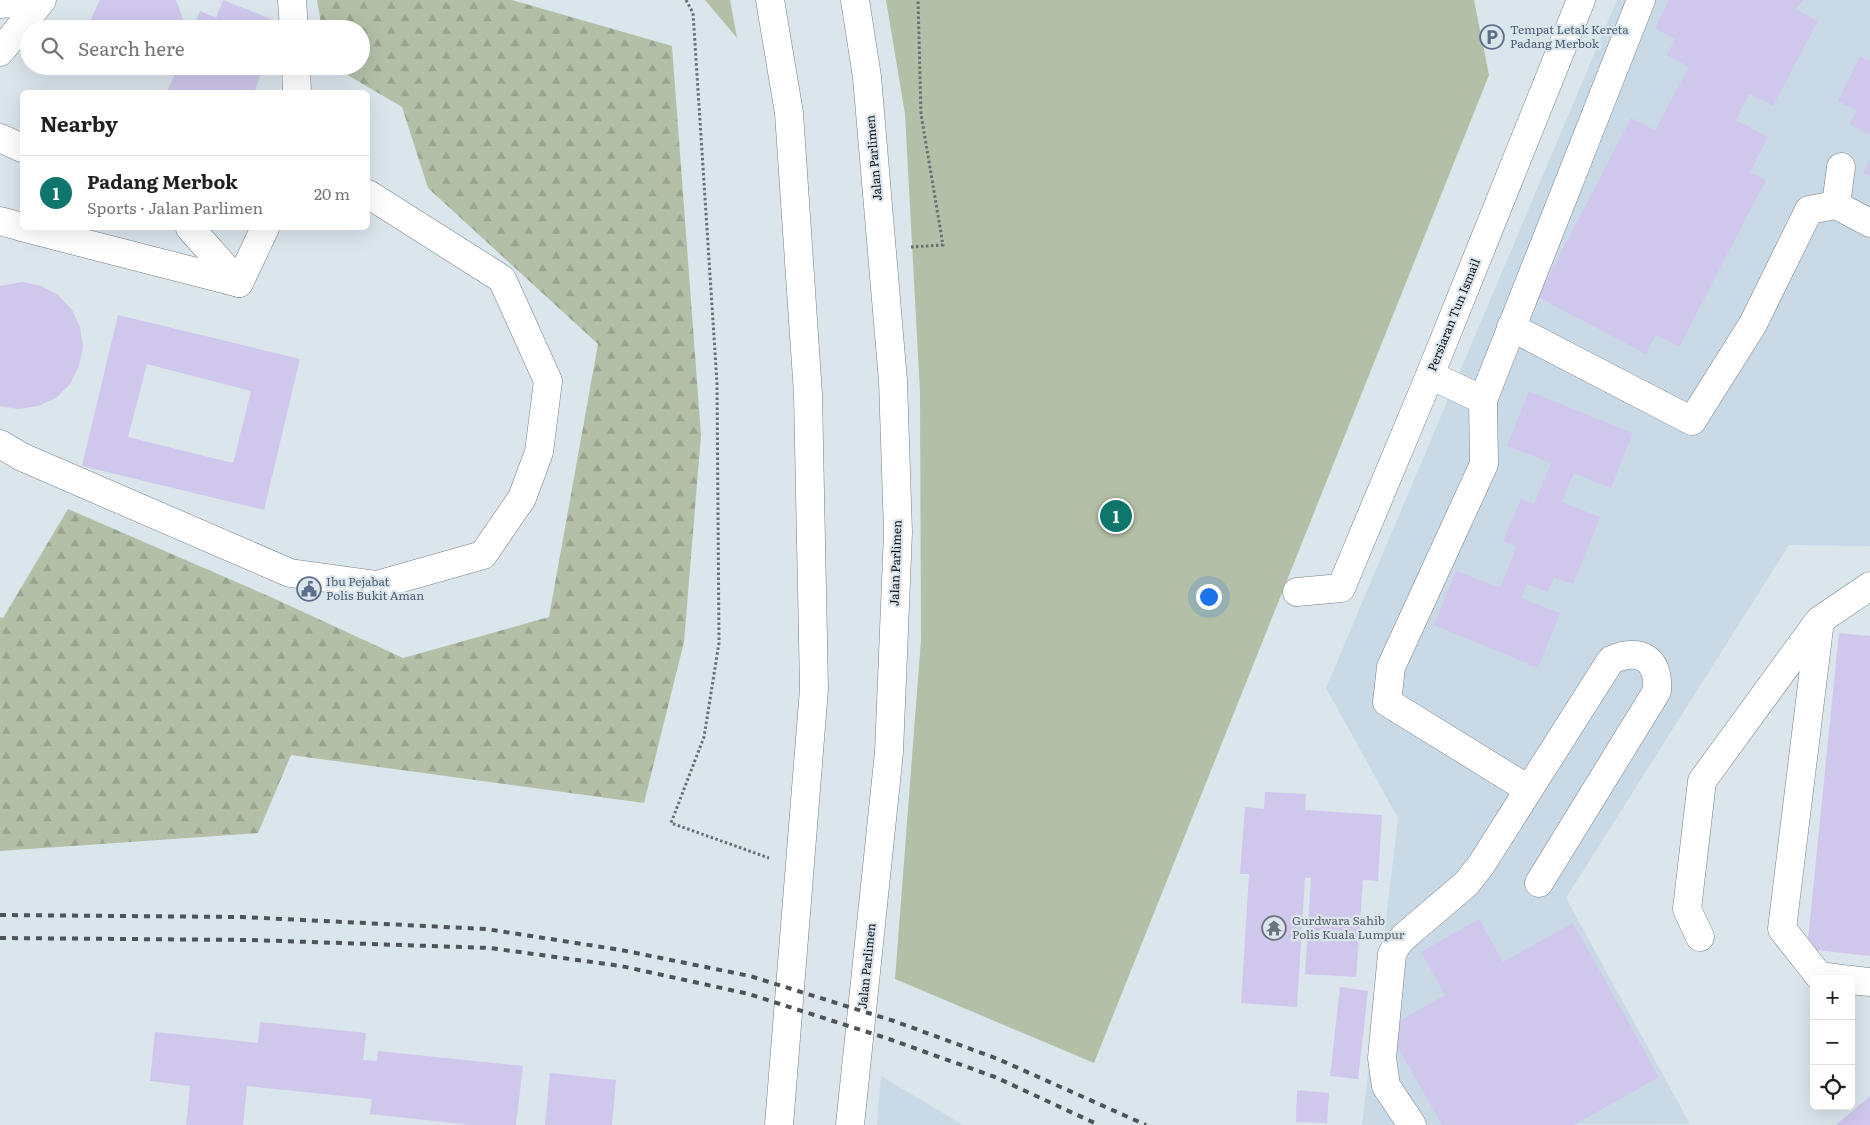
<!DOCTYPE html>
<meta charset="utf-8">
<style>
:root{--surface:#fff;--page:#f6f6f6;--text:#202124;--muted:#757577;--line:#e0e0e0;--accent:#0f766e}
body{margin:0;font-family:Literata,serif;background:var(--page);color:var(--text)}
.controls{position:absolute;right:15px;bottom:15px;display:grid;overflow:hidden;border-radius:8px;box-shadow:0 5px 20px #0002}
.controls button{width:45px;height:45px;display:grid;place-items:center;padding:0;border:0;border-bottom:1px solid var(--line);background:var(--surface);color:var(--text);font:25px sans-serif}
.you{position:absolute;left:1208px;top:596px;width:18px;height:18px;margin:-12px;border:4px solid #fff;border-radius:50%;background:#1a73e8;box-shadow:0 0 0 8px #1a73e833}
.badge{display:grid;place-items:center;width:32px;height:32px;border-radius:50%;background:var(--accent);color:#fff;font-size:16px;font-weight:700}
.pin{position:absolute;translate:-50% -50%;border:2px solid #fff;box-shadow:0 1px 5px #0006}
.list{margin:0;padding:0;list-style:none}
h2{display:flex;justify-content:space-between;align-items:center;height:65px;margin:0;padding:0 20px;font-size:21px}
h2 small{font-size:16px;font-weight:400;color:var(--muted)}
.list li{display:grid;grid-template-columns:32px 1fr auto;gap:15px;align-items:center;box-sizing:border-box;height:75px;padding:0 20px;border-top:1px solid var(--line)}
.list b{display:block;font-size:19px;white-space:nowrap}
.list p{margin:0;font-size:16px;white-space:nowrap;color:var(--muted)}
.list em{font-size:16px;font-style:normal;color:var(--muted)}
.icon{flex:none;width:28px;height:28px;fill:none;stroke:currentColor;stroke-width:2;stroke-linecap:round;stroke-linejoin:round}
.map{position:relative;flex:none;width:1870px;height:1125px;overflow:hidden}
.search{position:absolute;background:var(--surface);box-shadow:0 5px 20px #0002;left:20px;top:20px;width:350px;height:55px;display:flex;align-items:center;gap:12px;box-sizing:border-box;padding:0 18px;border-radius:28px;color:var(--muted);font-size:19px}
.panel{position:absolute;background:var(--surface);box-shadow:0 5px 20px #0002;left:20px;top:90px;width:350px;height:140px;border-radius:8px}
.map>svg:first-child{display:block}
.built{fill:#c9dae6}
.green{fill:#b4bfa7}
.forest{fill:url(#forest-firs)}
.building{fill:#cfc7ec;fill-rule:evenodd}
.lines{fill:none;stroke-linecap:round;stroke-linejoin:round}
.minor-casing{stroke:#767f86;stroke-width:29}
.path{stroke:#696f74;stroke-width:3;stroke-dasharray:2.5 2.5;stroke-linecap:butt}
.minor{stroke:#fff;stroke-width:28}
.rail{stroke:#4d5357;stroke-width:4;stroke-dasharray:6 6;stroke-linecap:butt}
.labels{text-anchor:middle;stroke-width:4.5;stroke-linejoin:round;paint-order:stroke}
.service-label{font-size:12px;fill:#4e5e75;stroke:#dae5ec;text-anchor:start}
.street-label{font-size:12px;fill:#0b0e11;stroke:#dae5ec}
.worship-label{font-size:12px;fill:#5b616d;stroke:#dae5ec;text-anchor:start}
</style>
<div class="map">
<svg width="1870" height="1125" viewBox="0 0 1870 1125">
<defs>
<pattern id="forest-firs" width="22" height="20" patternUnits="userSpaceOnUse" patternTransform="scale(1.25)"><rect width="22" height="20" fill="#b4bfa7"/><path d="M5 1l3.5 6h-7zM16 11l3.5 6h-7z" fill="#99a38f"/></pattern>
</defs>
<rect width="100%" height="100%" fill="#dae5ec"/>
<!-- built -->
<g class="built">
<polygon points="1617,0 1870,0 1870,546 1789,545 1566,898 1690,1124 1362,1125 1398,818 1326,688"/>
<polygon points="881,1076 963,1125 877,1125"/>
</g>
<!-- green -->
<g class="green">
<polygon points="705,0 730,0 737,38"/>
<polygon points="886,0 1474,0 1489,75 1094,1063 895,979 921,640 920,392 905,114"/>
</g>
<!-- forest -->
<polygon class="forest" points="317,0 512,0 672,46 701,435 684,642 644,803 291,755 258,833 0,851 0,617 3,618 68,509 273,598 403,658 549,617 598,344 428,188 402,107 332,66 361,66 361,29 322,29"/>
<!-- building -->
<g class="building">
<polygon points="100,0 176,0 183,19 180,29 94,29 90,21"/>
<polygon points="223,0 281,23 279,29 193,29 200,11 216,18"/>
<polygon points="1669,0 1804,0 1795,9 1818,21 1773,106 1749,94 1736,120 1768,137 1750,172 1766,180 1679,347 1656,335 1646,354 1538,297 1631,118 1655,130 1689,67 1667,55 1675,39 1655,28"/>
<polygon points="1860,56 1870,61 1870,135 1850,124 1857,111 1838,101"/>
<polygon points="178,66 264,66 254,92 167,92"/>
<polygon points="1870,160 1870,176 1863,173"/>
<polygon points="22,282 41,286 58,295 72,310 80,327 83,347 79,366 70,384 56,398 38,406 18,409 0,406 0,286"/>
<path d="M118,315L300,359L264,510L82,466ZM147,364L251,391L233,463L128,437Z"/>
<polygon points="1529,391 1633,433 1611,488 1574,473 1562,502 1600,517 1573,584 1554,577 1548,592 1527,584 1521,598 1560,613 1538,668 1434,625 1456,571 1500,588 1512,559 1516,547 1503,541 1521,499 1534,504 1551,463 1507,446"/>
<polygon points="1839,633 1870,636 1870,956 1807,949"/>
<polygon points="1265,792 1306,794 1305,810 1382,815 1378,881 1363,880 1356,977 1305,974 1311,878 1305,878 1297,1007 1241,1003 1249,874 1240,874 1245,807 1264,809"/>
<polygon points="1479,919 1503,962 1573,923 1659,1077 1574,1125 1442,1125 1387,1028 1445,995 1421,952"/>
<polygon points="1340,987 1368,991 1358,1079 1330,1076"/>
<polygon points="260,1022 366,1033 363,1060 377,1061 378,1051 523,1066 516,1125 471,1125 370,1114 372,1099 247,1086 243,1125 186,1125 190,1086 150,1081 155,1032 258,1043"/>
<polygon points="550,1073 616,1080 612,1125 545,1125"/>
<polygon points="1297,1090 1329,1093 1327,1123 1296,1122"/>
<polygon points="1870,1096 1870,1125 1836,1125"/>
</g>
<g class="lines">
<!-- minor casing -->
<g class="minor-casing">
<g id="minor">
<polyline points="292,0 294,29"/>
<polyline points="770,0 789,113 808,394 814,689 779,1125"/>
<polyline points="0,4 41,1"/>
<polyline points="0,52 42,0"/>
<polyline points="296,66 297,92"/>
<polyline points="0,138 22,148"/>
<polyline points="1836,205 1841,167"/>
<polyline points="0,221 22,227"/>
<polyline points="25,228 239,283 265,228"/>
<polyline points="190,228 239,283"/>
<polyline points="1511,327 1692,421 1753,324 1809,210 1836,205 1870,223"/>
<polyline points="1430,375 1483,400"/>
<polyline points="0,444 22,457 290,573 377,585 483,555 522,498 539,452 548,381 502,279 368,194"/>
<polyline points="1297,592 1341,588 1430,375 1581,0"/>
<polyline points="1528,789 1387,702 1391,667 1484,464 1483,400 1641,0"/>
<polyline points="1700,937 1687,909 1702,781 1818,622"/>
<polyline points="1842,979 1819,976 1782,929 1820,620 1870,586"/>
<polyline points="1851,980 1870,982"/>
<polyline points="850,1125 889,752 898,532 893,381 867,77 855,0"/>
<path d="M1412,1125L1386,1086L1382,1058L1392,954L1398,943L1406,935L1466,884L1481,865L1611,660C1641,647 1659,659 1657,691L1539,883"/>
</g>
</g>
<!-- path -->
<g class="path">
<polyline points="686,0 693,13 717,383 719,643 704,737 671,823 769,858"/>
<polyline points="911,247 943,245 921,114 918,0"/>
</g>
<!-- minor -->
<use href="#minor" class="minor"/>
<!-- rail -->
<g class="rail">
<polyline points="0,915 242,917 486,929 621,950 750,976 894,1021 998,1059 1146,1125"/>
<polyline points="0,938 251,940 490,948 621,966 749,994 889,1039 995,1077 1099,1125"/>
</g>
</g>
<!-- icons -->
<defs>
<g id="parking-ring" transform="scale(1.25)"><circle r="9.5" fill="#dae5ec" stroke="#5c6f8a" stroke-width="1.5"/><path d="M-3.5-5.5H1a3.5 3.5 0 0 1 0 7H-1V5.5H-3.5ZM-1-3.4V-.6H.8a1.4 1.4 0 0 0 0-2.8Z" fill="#5c6f8a"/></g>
<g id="civic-ring" transform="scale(1.25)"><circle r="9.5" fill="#dae5ec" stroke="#5c6f8a" stroke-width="1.5"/><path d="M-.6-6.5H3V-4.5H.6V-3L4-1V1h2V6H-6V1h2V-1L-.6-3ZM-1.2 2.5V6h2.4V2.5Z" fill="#5c6f8a"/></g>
<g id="temple-ring" transform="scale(1.25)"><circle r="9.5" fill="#dae5ec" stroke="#6b7280" stroke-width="1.5"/><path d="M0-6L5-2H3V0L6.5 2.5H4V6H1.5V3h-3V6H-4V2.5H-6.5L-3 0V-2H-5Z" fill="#6b7280"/></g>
</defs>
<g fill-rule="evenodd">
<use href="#parking-ring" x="1492" y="37"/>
<use href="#civic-ring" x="309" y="589"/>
<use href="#temple-ring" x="1274" y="928"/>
</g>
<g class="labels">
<!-- service labels -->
<g class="service-label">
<text x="1510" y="34">Tempat Letak Kereta<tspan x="1510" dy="14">Padang Merbok</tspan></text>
<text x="326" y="586">Ibu Pejabat<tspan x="326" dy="14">Polis Bukit Aman</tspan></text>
</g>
<!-- street labels -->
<g class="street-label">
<text transform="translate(874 158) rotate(-95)" y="4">Jalan Parlimen</text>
<text transform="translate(1454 315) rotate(-68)" y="4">Persiaran Tun Ismail</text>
<text transform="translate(896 563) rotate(-88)" y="4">Jalan Parlimen</text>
<text transform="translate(867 966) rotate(-84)" y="4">Jalan Parlimen</text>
</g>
<!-- worship labels -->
<g class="worship-label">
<text x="1292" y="925">Gurdwara Sahib<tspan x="1292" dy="14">Polis Kuala Lumpur</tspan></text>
</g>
</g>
</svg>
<div class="controls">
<button>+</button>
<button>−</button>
<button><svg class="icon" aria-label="locate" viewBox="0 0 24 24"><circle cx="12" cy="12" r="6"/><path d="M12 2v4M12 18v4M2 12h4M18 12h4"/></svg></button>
</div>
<div class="you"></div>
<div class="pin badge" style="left:1116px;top:516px">1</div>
<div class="search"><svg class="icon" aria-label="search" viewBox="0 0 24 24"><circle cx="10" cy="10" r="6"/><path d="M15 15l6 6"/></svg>Search here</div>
<section class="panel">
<h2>Nearby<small></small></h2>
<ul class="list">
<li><span class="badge">1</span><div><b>Padang Merbok</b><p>Sports · Jalan Parlimen</p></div><em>20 m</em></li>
</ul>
</section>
</div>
